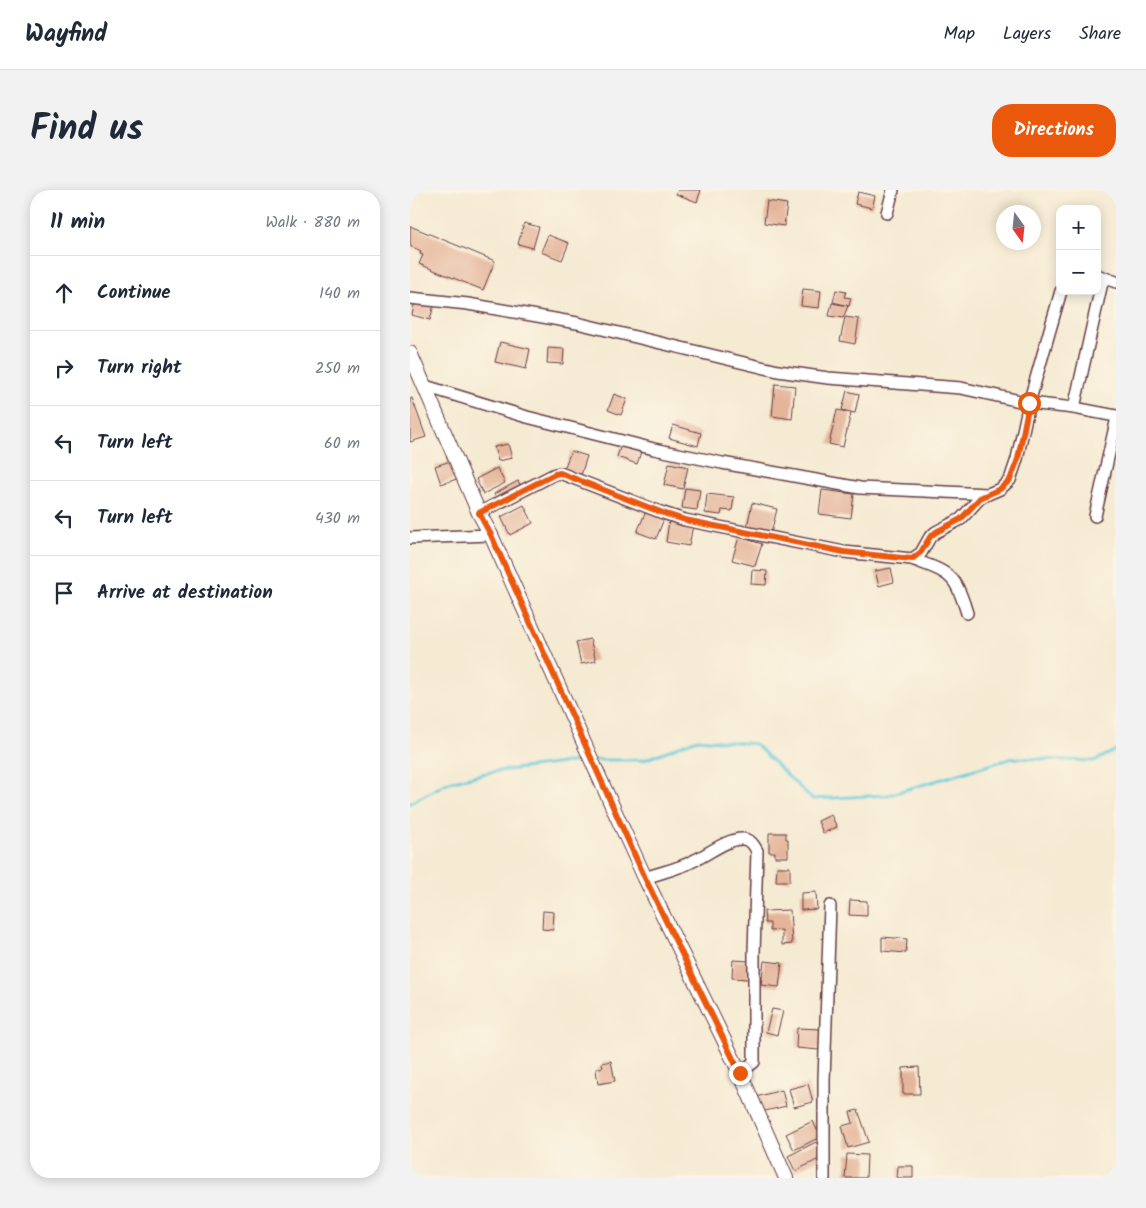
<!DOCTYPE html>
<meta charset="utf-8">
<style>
:root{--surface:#fff;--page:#f2f2f3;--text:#1f2937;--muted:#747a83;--line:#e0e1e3;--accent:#ea580c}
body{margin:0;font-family:Kalam,sans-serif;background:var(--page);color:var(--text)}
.controls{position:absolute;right:15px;top:15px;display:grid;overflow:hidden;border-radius:10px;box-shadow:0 2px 12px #0003}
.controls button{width:45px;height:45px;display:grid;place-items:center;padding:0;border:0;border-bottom:1px solid var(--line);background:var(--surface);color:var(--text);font:25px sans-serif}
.compass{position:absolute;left:586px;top:15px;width:45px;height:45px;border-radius:50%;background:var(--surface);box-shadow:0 2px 12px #0003;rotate:165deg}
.stop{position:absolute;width:15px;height:15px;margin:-11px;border:4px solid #ea580c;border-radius:50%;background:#fff}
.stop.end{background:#ea580c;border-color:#fff;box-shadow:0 1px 5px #0008}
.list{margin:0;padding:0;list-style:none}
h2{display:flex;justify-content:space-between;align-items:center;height:65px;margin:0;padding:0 20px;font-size:21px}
h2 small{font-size:16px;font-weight:400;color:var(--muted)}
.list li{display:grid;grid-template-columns:32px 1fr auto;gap:15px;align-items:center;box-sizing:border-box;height:75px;padding:0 20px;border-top:1px solid var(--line)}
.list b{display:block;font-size:19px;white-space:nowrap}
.list em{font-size:16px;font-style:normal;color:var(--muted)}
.icon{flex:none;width:28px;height:28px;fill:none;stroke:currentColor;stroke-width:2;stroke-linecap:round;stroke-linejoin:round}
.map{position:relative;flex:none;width:706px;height:988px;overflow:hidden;border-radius:20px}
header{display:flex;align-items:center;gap:30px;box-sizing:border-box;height:70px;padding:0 25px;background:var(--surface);border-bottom:1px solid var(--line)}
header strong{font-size:24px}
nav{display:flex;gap:28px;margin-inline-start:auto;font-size:18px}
.intro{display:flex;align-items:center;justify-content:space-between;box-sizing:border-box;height:120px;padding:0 30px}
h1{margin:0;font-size:35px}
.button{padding:12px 22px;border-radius:20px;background:var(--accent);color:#fff;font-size:18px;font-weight:700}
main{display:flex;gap:30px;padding:0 30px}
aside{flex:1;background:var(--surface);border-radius:20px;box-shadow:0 2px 12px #0003}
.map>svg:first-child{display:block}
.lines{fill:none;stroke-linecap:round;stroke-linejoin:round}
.stream{stroke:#5ec8da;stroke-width:3}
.building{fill:#e5b59b}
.minor-casing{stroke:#643d44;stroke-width:14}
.major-casing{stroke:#643d44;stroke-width:16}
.minor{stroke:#fff;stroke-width:11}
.major{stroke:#fff;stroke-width:14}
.route{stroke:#ea580c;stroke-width:6}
</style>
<header>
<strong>Wayfind</strong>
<nav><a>Map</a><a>Layers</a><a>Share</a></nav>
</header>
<div class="intro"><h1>Find us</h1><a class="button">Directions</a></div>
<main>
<aside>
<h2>11 min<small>Walk · 880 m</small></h2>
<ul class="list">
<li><svg class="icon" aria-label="ahead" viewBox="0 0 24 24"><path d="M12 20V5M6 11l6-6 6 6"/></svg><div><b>Continue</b></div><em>140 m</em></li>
<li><svg class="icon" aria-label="right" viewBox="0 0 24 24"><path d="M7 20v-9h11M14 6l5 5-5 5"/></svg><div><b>Turn right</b></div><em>250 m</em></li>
<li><svg class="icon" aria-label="left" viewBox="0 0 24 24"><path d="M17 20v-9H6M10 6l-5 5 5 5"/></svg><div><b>Turn left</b></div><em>60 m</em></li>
<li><svg class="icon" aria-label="left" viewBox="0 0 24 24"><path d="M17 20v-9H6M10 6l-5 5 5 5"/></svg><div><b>Turn left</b></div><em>430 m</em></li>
<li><svg class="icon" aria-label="arrive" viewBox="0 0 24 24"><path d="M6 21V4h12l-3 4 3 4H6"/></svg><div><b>Arrive at destination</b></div></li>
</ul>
</aside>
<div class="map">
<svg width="706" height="988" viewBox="0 0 706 988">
<rect width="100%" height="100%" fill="#fcf5e5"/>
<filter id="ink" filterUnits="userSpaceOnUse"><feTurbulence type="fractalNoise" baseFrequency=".02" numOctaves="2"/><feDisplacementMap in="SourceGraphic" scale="10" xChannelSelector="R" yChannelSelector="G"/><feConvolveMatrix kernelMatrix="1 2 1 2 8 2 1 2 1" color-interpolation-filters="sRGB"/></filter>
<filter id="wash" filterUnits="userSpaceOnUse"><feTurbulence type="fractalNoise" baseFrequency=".0096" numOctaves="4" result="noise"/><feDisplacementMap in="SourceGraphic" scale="20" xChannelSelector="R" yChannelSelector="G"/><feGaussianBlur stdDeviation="1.12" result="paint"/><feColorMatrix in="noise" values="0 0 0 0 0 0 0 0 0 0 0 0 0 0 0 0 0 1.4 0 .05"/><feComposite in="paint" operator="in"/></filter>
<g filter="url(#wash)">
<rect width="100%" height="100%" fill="#f5ead2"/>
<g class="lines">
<!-- stream -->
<g class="stream">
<polyline points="186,570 234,570 287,549 345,554 402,609 478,605 603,568 684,571 706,560"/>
<polyline points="0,613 39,592 81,582 177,570"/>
</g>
</g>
<g id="blocks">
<!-- building -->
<g class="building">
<polygon points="268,0 291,0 287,12 266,4"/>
<polygon points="448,2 465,6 462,18 445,14"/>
<polygon points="357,11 377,14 374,36 354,33"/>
<polygon points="114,33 129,37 123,58 108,54"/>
<polygon points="0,36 85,71 73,100 9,74 13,65 10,64 11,61 0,56"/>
<polygon points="138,45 159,53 152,70 131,62"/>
<polygon points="393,99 411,101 409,118 391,116"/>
<polygon points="426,100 436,102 434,107 441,108 439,116 423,112"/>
<polygon points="5,110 24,115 20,130 2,125"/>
<polygon points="422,113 438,116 433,128 419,126"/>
<polygon points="435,127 449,129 445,154 430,151"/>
<polygon points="90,152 120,159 116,179 85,172"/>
<polygon points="138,158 154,159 153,174 137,173"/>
<polygon points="365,194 385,196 382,229 362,226"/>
<polygon points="437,201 449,204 445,223 432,220"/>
<polygon points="204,204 217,209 211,225 198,220"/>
<polygon points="2,208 16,247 0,252 0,209"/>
<polygon points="427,220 441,223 433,257 419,254"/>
<polygon points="263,235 291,243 288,256 259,248"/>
<polygon points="98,254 102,268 88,271 84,257"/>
<polygon points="211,255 231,262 227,274 207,267"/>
<polygon points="161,261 177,266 171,285 154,279"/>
<polygon points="41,271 47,289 31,294 25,276"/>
<polygon points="259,273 278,277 273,299 254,295"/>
<polygon points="87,278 95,293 73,304 66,289"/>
<polygon points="108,291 113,299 88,312 84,304"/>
<polygon points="275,298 290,300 287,320 272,318"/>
<polygon points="412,300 444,304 441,328 409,324"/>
<polygon points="297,304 324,307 322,321 312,320 311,325 295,323"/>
<polygon points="342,313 367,319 361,343 337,337"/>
<polygon points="114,315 123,333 100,345 91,327"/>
<polygon points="237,319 255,326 246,349 227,342"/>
<polygon points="259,331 283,335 279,356 256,352"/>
<polygon points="329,347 352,354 345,376 322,370"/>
<polygon points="481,378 484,392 469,396 465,381"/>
<polygon points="342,380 357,381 356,395 341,394"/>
<polygon points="180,449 186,471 171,474 166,452"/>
<polygon points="421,625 427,637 413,643 408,631"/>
<polygon points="359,643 376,643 376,649 378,649 378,667 365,667 365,662 359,662"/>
<polygon points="367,677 380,677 380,691 366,691"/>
<polygon points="406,702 407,719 391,720 391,703"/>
<polygon points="440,710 457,711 457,726 439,725"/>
<polygon points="380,720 382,754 372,755 372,740 360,741 360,733 355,733 354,721"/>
<polygon points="133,721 144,722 143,740 132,739"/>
<polygon points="472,747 497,749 496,763 472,761"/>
<polygon points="323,770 339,771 338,789 322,788"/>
<polygon points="354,771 372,773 369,797 351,795"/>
<polygon points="362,819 373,821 367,845 356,842"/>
<polygon points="387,838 411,839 410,860 386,858"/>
<polygon points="201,871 205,891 188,894 186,879 193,877 192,873"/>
<polygon points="509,877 510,904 493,904 493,878"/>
<polygon points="398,894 403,912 384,917 379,899"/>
<polygon points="372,900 376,916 351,922 346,907"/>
<polygon points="448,920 459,952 438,958 432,936 443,933 440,922"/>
<polygon points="403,931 410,947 384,960 376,944"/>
<polygon points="406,952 413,967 385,981 378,966"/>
<polygon points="437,964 457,965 456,988 435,988"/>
<polygon points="488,976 503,976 503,988 487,988"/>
</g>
</g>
</g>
<g filter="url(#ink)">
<use href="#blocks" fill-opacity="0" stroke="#643d44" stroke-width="1"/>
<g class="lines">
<!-- minor casing -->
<g class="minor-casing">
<g id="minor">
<polyline points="477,23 483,0"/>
<polyline points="687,85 706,92"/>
<polyline points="0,108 58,114 167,133 368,181 418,188 551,198 619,213 664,218 706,226"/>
<polyline points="15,196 117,227 244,259 312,273 450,298 578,304 590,299 600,290 607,269 619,213 651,101"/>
<polyline points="664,218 693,88"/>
<polyline points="69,323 145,284 150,283 253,323 275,330 434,362 502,369"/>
<polyline points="685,326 706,232"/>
<polyline points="0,348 81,345"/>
<path d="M557,423C554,413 550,401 545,393C536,379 516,375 502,369L511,363L520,347L526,342L551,329L570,308L578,304"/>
<path d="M235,688C251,682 269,679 283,671C297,665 318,648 333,649C341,650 344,655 347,661L344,763V872L330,883"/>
<polyline points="414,988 414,890 420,716"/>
</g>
</g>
<!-- major casing -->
<g class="major-casing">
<polyline id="major" points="0,163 69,323 81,345 190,589 235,688 330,883 376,988"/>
</g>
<!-- minor -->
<use href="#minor" class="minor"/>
<!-- major -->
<use href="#major" class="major"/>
</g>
</g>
<g class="lines" filter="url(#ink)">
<!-- route -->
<polyline class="route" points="330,883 235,688 81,345 69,323 145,284 150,283 253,323 275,330 434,362 502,369 511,362 520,347 526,342 551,329 570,308 590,299 600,290 608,269 619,213"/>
</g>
</svg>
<div class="controls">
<button>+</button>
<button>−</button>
</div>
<svg class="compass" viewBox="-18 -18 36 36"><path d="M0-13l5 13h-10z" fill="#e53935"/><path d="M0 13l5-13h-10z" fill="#747a83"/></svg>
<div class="stop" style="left:619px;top:213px"></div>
<div class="stop end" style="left:330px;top:883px"></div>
</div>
</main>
